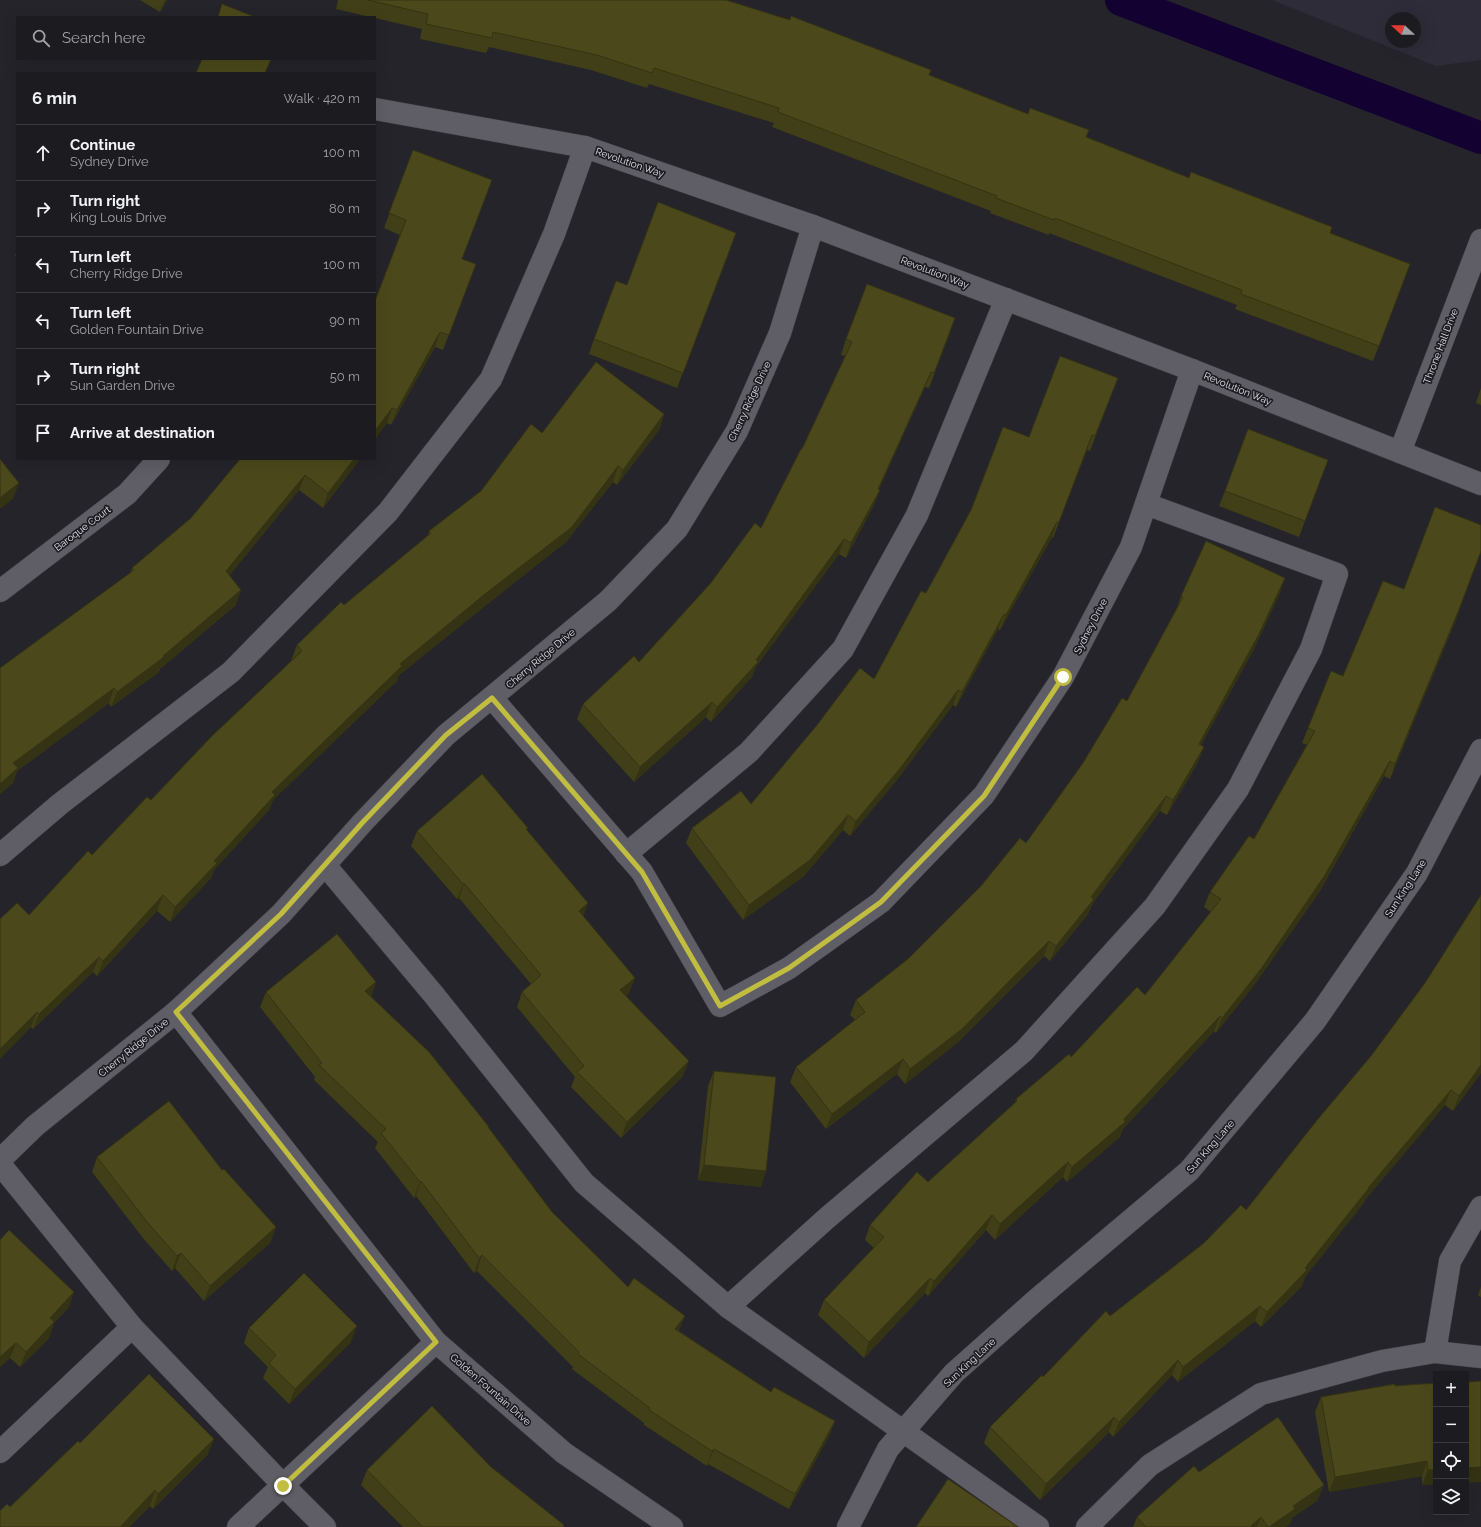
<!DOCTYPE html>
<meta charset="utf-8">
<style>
:root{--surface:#1c1b20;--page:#252429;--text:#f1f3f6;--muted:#a0a1a5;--line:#3a393e}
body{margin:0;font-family:Raleway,sans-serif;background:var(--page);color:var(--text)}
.controls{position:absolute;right:12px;bottom:12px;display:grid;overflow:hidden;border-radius:0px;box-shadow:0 4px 16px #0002}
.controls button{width:36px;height:36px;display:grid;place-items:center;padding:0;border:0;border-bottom:1px solid var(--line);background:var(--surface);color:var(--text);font:20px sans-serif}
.compass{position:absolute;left:1385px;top:12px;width:36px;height:36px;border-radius:50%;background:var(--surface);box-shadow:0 4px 16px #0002;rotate:291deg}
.stop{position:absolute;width:12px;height:12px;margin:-9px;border:3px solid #c1bd40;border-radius:50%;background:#fff}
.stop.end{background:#c1bd40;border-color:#fff;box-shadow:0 1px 4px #0008}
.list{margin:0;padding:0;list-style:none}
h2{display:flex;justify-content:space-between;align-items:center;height:52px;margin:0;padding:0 16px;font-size:17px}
h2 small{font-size:13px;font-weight:400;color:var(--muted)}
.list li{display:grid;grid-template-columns:26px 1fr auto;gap:12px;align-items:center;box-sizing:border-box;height:56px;padding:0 16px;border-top:1px solid var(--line)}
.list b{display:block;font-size:15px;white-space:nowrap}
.list p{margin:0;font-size:13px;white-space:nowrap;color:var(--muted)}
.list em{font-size:13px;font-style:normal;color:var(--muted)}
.icon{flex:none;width:22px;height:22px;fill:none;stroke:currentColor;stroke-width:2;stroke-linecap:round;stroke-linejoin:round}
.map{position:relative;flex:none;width:1481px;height:1527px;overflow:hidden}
.search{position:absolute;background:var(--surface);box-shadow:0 4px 16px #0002;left:16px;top:16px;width:360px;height:44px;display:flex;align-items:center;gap:10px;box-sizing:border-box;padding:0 14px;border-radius:0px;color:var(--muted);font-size:15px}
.panel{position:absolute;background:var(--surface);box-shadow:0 4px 16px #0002;left:16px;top:72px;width:360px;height:388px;border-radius:0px}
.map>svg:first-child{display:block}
.built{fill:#2e2c38;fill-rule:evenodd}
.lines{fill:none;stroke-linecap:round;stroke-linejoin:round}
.canal{stroke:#130231;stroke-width:32}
.minor-casing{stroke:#414045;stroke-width:23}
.minor{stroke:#5f5e66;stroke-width:22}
.wall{fill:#403f17}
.shaded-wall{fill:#343313}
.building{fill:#4b491b;stroke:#343313}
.route{stroke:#c1bd40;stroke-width:5}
.labels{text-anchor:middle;stroke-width:3.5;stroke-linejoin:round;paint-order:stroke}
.street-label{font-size:10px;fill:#e1e0e5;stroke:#1b1b21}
</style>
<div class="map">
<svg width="1481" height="1527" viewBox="0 0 1481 1527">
<rect width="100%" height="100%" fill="#25242b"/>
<!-- built -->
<path class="built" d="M1272,0H1481V60L1436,66ZM1391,18H1415V42H1391Z"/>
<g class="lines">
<!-- canal -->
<polyline class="canal" points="1121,0 1481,138"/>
<!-- minor casing -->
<g class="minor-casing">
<g id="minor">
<polyline points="375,109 585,147 813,226 1192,370 1481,484"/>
<polyline points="1400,452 1481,240"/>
<polyline points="0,591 127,494 159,459"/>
<polyline points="492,698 642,872 720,1006 789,968 881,902 984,795 1063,677 1131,547 1192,370"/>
<polyline points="626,854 749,752 843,649 917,515 1006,299"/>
<polyline points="0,855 60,804 231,672 388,512 491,379 554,234 585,147"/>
<polyline points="325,865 434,995 584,1183 728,1307 1038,1527"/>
<polyline points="176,1012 436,1342 564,1453 672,1527"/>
<polyline points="0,1160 35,1126 176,1012 281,914 363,822 446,735 608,601 677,529 737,431 780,333 813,226"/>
<polyline points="0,1164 132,1327 283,1485 325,1527"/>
<polyline points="728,1307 827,1218 1024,1051 1155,906 1238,789 1311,649 1337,574 1146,504"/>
<polyline points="1435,1352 1450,1261 1481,1207"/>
<polyline points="0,1452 132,1327"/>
<polyline points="238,1527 436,1342"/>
<polyline points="848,1527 888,1449 954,1373 1036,1300 1189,1171 1315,1021 1417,873 1481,750"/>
<polyline points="1087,1527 1150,1465 1261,1394 1382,1361 1435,1352 1481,1357"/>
</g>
</g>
<!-- minor -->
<use href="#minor" class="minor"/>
</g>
<!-- wall -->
<g class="wall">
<polygon points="140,0 167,0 160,12"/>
<polygon points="338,0 726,0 929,75 1330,233 1410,264 1373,361 1235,309 1237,305 1049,233 1049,235 990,213 991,211 772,127 774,123 649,84 647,88 591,70 489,47 486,53 420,39 422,29 375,18 375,17 370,17 336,9"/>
<polygon points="413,150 470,279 443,350 435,347 391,425 387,423 375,439 375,301 400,235 384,228"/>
<polygon points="731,248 677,388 589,354 594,339 627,285"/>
<polygon points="17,250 17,256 15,256"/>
<polygon points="950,333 929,388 925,387 879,489 880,490 874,505 846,558 839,554 756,667 752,677 711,722 706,717 634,782 577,719 583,704 639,662 710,584 761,528 802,449 845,356 841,355 846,339"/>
<polygon points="1481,388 1481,405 1476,403"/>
<polygon points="1112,393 1090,451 1087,450 1053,538 1052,537 1000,630 998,629 956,707 953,705 896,781 850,836 843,830 804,876 743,920 686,843 692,828 751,804 874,679 926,593 1029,437"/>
<polygon points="664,414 659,430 617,485 613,482 566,542 480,610 398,676 397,681 273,800 269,810 214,870 211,878 170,922 157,911 97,976 93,972 33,1029 31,1027 29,915 151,800 291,661 297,645 428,536 429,531 481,491 542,433"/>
<polygon points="247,459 360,459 323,508 299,490 229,576 236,605 160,669 159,672 111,707 109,703 17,771 13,783 0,794 131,571 132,568 191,518"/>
<polygon points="1328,460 1299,537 1219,506 1225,491"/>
<polygon points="1481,552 1453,627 1390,779 1384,776 1320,891 1255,984 1216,1033 1214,1031 1122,1130 1120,1137 1067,1182 1063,1177 995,1240 986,1230 928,1296 925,1293 864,1358 818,1315 824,1300 874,1248 865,1240 870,1225 928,1182 1015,1103 1016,1099 1071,1057 1145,995 1211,912 1204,907 1210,892 1254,839 1307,745 1302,743 1308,728 1404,589"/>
<polygon points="1280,593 1254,649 1201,745 1204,747 1198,762 1167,815 1160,811 1093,903 1088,914 1050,961 1044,956 956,1044 905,1084 897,1074 826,1129 790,1082 796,1067 855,1020 850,1015 856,1000 908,959 1026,843 1127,701 1176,611 1181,596"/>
<polygon points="527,830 583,916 635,978 629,993 626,996 683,1076 621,1138 571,1087 575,1077 517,1007 522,992 531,984 459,898 457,899 411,846 417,831"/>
<polygon points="266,992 371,997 489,1127 488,1128 552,1212 628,1287 679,1331 771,1392 835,1421 829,1436 789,1509 708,1464 707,1466 644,1425 644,1423 572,1369 573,1367 477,1271 474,1273 416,1196 414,1198 375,1148 378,1142 314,1080 315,1077 260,1007"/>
<polygon points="714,1071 761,1187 698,1180 708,1086"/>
<polygon points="1481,1073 1453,1111 1445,1105 1365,1200 1363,1204 1305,1277 1302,1286 1261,1327 1255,1321 1178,1382 1172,1375 1113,1437 1109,1432 1040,1500 984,1443 990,1427 1043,1377 1110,1316 1246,1210 1318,1119"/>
<polygon points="97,1157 222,1170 276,1227 270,1243 204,1301 175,1268 172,1271 143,1238 92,1172"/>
<polygon points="0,1240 69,1307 54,1323 49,1338 20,1367 10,1358 0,1367"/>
<polygon points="1481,1287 1481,1297 1478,1295"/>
<polygon points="249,1328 351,1342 289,1404 263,1378 268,1367 244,1343"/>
<polygon points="1436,1383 1436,1484 1422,1485 1422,1476 1329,1492 1315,1412 1321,1397 1395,1386"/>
<polygon points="80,1443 208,1454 153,1509 150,1506 129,1527 0,1527 10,1507"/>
<polygon points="491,1467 564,1525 564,1527 403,1527 361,1485 367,1470"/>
<polygon points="1199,1472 1318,1500 1292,1518 1290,1524 1285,1527 1133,1527 1137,1517"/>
</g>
<!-- shaded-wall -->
<g class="shaded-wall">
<polygon points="165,0 167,0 160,12"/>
<polygon points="440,332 435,347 391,425 397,410"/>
<polygon points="931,372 925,387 875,497 880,490 874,505 846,558 851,543 878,489"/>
<polygon points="392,408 387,423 375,439 375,431"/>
<polygon points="664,414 659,430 617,485 623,470"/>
<polygon points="354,459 360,459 323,508 328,493"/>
<polygon points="618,466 613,482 566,542 480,610 398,676 397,681 273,800 269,810 214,870 211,878 170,922 175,907 272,792 400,664"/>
<polygon points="305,475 299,490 220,587 226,571"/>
<polygon points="19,483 13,499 0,509 0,498"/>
<polygon points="1057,522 1052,537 1000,630 1006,615"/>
<polygon points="844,539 839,554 756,667 752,677 711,722 717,707 756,660"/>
<polygon points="1481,551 1453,627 1390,779 1395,764"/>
<polygon points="1285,578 1280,593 1254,649 1193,759 1199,744"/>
<polygon points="241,590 236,605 160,669 159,672 111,707 117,692 163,656"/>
<polygon points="1004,614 998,629 956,707 962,692"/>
<polygon points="114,688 109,703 17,771 13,783 0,794 0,784 13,763"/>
<polygon points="958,690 953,705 896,781 850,836 856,821"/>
<polygon points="712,702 706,717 634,782 640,767"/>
<polygon points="1204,747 1198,762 1167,815 1173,800"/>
<polygon points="1390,761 1384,776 1320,891 1255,984 1216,1033 1222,1018"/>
<polygon points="1166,796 1160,811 1093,903 1088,914 1050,961 1056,946"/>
<polygon points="848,815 843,830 804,876 743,920 749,905"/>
<polygon points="464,883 459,898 457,899 463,884"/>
<polygon points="163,895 157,911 97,976 103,961"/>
<polygon points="588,903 583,918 579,911"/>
<polygon points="1049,941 1044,956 956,1044 905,1084 910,1069"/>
<polygon points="99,957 93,972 33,1029 39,1014"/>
<polygon points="635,978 629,993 615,1006 620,990"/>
<polygon points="376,982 371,998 365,991"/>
<polygon points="37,1012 31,1027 0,1059 0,1049"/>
<polygon points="1220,1016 1214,1031 1122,1130 1120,1137 1067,1182 1072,1167 1124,1119"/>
<polygon points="903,1059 897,1074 826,1129 832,1114"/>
<polygon points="689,1061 683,1076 621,1138 627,1122"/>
<polygon points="1481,1065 1481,1073 1453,1111 1459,1096"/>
<polygon points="1451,1090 1445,1105 1365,1200 1363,1204 1305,1277 1302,1286 1261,1327 1267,1312 1305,1268 1368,1188"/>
<polygon points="1068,1162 1063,1177 995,1240 1000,1224"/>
<polygon points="704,1165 766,1171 761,1187 698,1180"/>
<polygon points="421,1181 416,1196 414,1198 420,1182"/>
<polygon points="992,1215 986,1230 928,1296 934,1281"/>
<polygon points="276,1227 270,1243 204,1301 210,1286"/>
<polygon points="181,1253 175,1268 172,1271 177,1256"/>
<polygon points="482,1255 477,1271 474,1273 479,1258"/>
<polygon points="930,1278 925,1293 864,1358 869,1342"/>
<polygon points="74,1292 69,1307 54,1323 49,1338 20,1367 26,1352 50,1318"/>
<polygon points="1260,1306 1255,1321 1178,1382 1183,1367"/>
<polygon points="685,1316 679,1331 675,1329"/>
<polygon points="357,1326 351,1342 289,1404 295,1389"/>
<polygon points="16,1343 10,1358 0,1367 0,1357"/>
<polygon points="1178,1360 1172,1375 1113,1437 1119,1422"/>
<polygon points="1114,1417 1109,1432 1040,1500 1046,1484"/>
<polygon points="835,1421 829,1436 789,1509 795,1494"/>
<polygon points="214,1439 208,1454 153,1509 158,1494"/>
<polygon points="714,1449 708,1464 707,1466 712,1451"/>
<polygon points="1427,1461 1422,1476 1329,1492 1335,1477"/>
<polygon points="1481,1467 1481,1482 1466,1483 1466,1468"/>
<polygon points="1428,1470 1436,1470 1436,1484 1422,1485"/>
<polygon points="1324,1485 1318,1500 1292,1518 1290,1524 1285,1527 1269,1527 1293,1506"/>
<polygon points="155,1490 150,1506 129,1527 120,1527"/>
<polygon points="1261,1517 1257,1527 1250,1527"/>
</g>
<!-- building -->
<g class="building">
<polygon points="368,0 726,0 790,20 791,16 931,70 929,75 1028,114 1030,108 1089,130 1086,137 1189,178 1191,172 1332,227 1330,233 1410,264 1379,346 1241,294 1242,290 1055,218 1054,220 996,198 997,196 778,112 779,108 654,68 652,73 597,55 493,32 492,38 426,24 428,14"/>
<polygon points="222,4 255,17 218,17"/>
<polygon points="202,59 271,59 265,73 196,73"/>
<polygon points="413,150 492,180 462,259 476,264 449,335 440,332 397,410 392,408 375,431 375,301 406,220 389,213"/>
<polygon points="658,202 736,233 683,373 594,339 616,281 627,285"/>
<polygon points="867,284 955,318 934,373 931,372 878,489 880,490 851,543 844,539 756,660 758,662 717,707 712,702 640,767 583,704 634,656 639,662 710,584 755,523 761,528 801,449 802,449 852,342 846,339"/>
<polygon points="1060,356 1118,378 1095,436 1092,435 1059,522 1057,522 1006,615 1004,614 962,692 958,690 902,766 856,821 848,815 810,860 749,905 692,828 741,791 751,804 817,725 860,668 874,679 921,591 926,593 971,510 1003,427 1029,437"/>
<polygon points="596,362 664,414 623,470 618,466 572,527 485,594 400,664 402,666 272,792 275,795 214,861 217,863 175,907 163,895 103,961 99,957 39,1014 37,1012 0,1049 0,919 17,903 29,915 88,851 92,855 147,797 151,800 212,736 302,651 297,645 341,602 344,605 431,533 429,531 481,491 531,424 542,433"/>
<polygon points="1248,429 1328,460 1305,521 1225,491"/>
<polygon points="0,459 19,483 0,498"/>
<polygon points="240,459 246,459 246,460 247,459 354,459 328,493 305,475 226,571 241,590 163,656 164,657 117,692 114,688 13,763 18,768 0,784 0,668 134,570 132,568 191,518"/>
<polygon points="1435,507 1481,525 1481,551 1458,612 1395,764 1390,761 1325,875 1261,969 1222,1018 1220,1016 1124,1119 1125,1122 1072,1167 1068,1162 1000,1224 992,1215 934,1281 930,1278 869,1342 824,1300 884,1237 870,1225 917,1172 928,1182 1017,1101 1016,1099 1069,1054 1071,1057 1137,987 1145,995 1221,899 1210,892 1249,836 1254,839 1315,731 1308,728 1331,671 1343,676 1383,581 1404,589"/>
<polygon points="1206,541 1285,578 1259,634 1199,744 1204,747 1173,800 1166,796 1091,897 1094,899 1056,946 1049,941 962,1029 910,1069 903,1059 832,1114 796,1067 865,1012 856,1000 908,959 981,886 1020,838 1026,843 1083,763 1122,698 1127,701 1183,597 1181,596"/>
<polygon points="482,774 528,828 526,829 588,903 579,911 635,978 620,990 689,1061 627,1122 577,1072 584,1066 522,992 541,975 464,883 463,884 417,831"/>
<polygon points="1481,895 1481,1065 1459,1096 1451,1090 1368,1188 1369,1188 1305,1268 1307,1270 1267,1312 1260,1306 1183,1367 1178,1360 1119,1422 1114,1417 1046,1484 990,1427 1042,1375 1043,1377 1106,1311 1110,1316 1203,1244 1241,1205 1246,1210 1318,1119 1371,1056 1425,983"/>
<polygon points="337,934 376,982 365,991 429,1052 489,1127 488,1127 552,1212 628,1287 634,1278 685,1316 675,1329 771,1392 774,1387 835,1421 795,1494 714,1449 712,1451 649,1410 650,1408 578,1354 579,1352 482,1255 479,1258 421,1181 420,1182 381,1133 386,1129 319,1065 322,1063 266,992"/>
<polygon points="714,1071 776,1077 766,1171 704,1165"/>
<polygon points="169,1101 222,1170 224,1169 276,1227 210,1286 181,1253 177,1256 148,1223 97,1157"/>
<polygon points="9,1230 74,1292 50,1318 54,1322 26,1352 16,1343 0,1357 0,1240"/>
<polygon points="304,1273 357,1326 295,1389 269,1363 276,1355 249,1328"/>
<polygon points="149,1374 214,1439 158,1494 155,1490 120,1527 0,1527 0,1511 7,1504 10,1507 78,1441 80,1443"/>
<polygon points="1481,1381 1481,1467 1466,1468 1466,1382"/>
<polygon points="1436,1383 1436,1470 1428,1470 1427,1461 1335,1477 1321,1397 1395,1384 1395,1386"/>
<polygon points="432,1406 491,1467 564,1525 563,1527 423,1527 422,1526 367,1470"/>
<polygon points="1278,1417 1324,1485 1293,1506 1295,1509 1269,1527 1268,1527 1261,1517 1250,1527 1146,1527 1137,1517 1194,1466 1199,1472"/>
<polygon points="948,1479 1018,1527 916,1527"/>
</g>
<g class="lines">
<!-- route -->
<polyline class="route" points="283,1486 436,1342 176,1012 281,914 363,822 446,735 492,698 642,872 720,1006 789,968 881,902 984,796 1063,677"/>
</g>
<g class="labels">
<!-- street labels -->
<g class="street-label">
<text transform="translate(630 162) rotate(19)" y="4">Revolution Way</text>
<text transform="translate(935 272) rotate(21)" y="4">Revolution Way</text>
<text transform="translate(1440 346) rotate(-69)" y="4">Throne Hall Drive</text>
<text transform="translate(1238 388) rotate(22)" y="4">Revolution Way</text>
<text transform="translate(749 401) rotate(-65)" y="4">Cherry Ridge Drive</text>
<text transform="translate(82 528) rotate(-37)" y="4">Baroque Court</text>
<text transform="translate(1090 626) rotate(-63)" y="4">Sydney Drive</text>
<text transform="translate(540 658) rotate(-40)" y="4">Cherry Ridge Drive</text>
<text transform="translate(1405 888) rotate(-57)" y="4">Sun King Lane</text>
<text transform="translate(133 1047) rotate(-39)" y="4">Cherry Ridge Drive</text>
<text transform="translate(1210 1146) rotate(-49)" y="4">Sun King Lane</text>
<text transform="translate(969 1362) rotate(-43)" y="4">Sun King Lane</text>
<text transform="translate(491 1389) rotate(41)" y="4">Golden Fountain Drive</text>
</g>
</g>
</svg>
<div class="controls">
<button>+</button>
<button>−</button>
<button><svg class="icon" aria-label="locate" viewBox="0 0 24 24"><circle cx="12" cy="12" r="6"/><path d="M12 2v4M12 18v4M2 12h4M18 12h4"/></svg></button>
<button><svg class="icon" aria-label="layers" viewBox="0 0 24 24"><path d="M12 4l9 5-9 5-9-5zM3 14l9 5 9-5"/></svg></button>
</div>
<svg class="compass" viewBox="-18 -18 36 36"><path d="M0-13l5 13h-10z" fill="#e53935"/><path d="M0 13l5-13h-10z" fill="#a0a1a5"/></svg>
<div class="stop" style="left:1063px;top:677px"></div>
<div class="stop end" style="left:283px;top:1486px"></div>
<div class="search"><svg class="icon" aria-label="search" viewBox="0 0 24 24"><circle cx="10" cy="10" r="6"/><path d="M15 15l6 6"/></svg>Search here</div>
<section class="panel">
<h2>6 min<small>Walk · 420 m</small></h2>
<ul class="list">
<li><svg class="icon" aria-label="ahead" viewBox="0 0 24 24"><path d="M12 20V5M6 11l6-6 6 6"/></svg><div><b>Continue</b><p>Sydney Drive</p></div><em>100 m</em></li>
<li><svg class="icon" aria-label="right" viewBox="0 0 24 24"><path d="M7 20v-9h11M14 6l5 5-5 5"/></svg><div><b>Turn right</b><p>King Louis Drive</p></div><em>80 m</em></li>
<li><svg class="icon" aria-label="left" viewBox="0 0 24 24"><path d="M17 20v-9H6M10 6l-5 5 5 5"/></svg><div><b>Turn left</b><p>Cherry Ridge Drive</p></div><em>100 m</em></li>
<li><svg class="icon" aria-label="left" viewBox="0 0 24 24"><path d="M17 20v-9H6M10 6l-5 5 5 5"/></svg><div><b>Turn left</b><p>Golden Fountain Drive</p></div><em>90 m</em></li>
<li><svg class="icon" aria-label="right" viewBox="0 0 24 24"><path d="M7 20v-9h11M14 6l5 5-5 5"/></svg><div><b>Turn right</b><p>Sun Garden Drive</p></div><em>50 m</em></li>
<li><svg class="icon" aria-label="arrive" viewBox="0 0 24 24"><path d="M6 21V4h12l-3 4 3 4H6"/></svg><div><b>Arrive at destination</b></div></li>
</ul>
</section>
</div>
